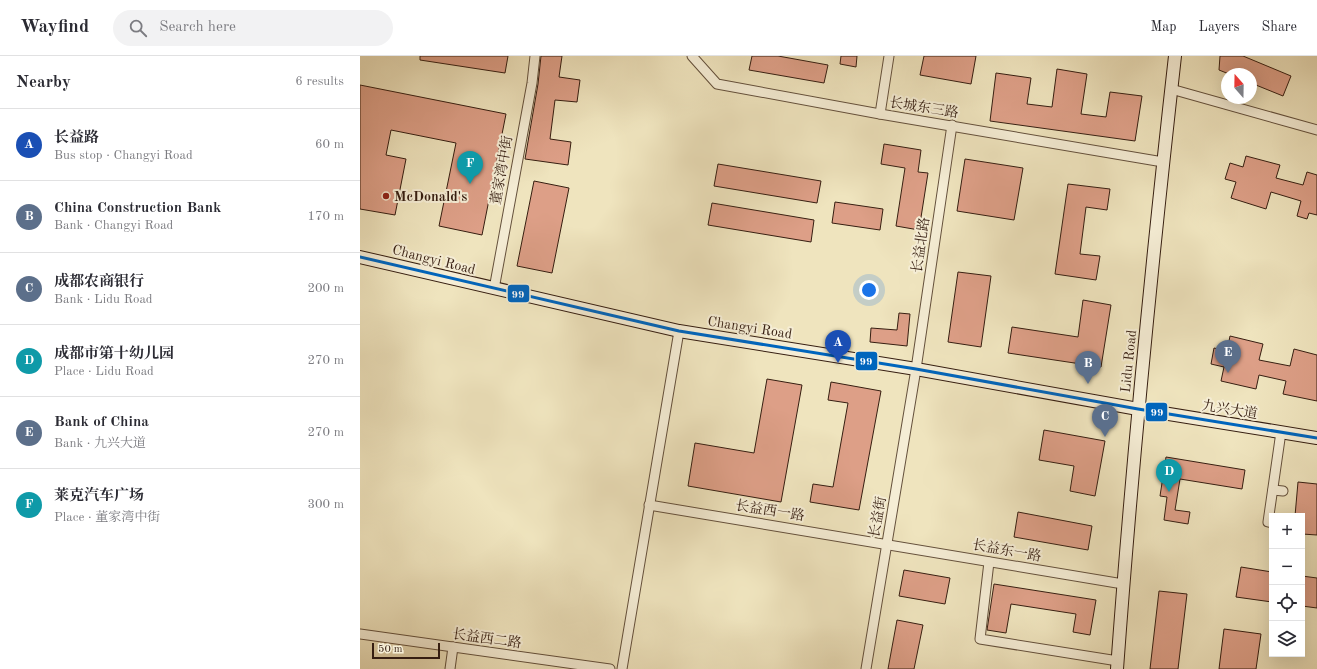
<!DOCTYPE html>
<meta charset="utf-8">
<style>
:root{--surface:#fff;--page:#f2f2f3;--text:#2b2b33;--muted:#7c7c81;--line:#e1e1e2;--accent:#8f2418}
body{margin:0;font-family:"Old Standard TT","Noto Serif SC",serif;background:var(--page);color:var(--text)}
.controls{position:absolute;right:12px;bottom:12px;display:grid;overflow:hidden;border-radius:0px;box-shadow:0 4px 16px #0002}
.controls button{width:36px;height:36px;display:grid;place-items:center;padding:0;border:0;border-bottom:1px solid var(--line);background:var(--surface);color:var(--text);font:20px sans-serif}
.compass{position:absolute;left:861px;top:12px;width:36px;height:36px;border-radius:50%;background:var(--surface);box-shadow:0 4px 16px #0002;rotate:340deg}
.scale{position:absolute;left:12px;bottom:10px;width:68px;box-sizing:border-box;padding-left:4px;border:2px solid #361e11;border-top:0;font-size:11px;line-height:14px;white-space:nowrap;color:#361e11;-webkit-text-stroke:3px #f5edd5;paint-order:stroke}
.you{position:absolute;left:509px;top:234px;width:14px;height:14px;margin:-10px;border:3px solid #fff;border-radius:50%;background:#1a73e8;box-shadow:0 0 0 6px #1a73e833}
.badge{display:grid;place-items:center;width:26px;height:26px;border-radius:50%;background:var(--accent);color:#fff;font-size:13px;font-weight:700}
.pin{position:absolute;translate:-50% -33px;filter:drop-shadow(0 1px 2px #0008)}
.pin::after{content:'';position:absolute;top:21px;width:14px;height:12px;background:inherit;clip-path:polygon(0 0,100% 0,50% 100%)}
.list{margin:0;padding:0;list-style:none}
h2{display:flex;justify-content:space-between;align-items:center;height:52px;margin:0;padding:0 16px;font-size:17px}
h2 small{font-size:13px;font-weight:400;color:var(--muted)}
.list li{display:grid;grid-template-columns:26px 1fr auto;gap:12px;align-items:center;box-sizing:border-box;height:72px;padding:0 16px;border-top:1px solid var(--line)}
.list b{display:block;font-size:15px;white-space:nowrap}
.list p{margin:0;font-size:13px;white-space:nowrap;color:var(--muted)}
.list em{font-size:13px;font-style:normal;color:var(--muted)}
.icon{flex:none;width:22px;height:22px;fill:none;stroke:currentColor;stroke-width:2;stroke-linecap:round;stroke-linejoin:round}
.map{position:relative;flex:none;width:957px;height:613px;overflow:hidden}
header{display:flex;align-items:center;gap:24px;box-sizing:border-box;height:56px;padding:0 20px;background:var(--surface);border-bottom:1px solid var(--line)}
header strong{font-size:19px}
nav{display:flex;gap:22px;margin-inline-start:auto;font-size:14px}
.search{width:280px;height:36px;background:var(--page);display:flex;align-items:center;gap:10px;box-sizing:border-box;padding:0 14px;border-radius:22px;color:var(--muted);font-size:15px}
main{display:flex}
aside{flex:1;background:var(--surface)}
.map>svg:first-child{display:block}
.building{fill:#dd9f87;stroke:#361e11}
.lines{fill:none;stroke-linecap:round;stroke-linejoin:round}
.street-casing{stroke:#64503c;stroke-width:11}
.secondary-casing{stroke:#361e11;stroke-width:14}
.street{stroke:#f5edd5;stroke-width:9}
.secondary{stroke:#f5edd5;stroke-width:12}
.bus-1-casing{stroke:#f5edd5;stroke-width:6}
.bus-1{stroke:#0065bd;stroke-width:3}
.poi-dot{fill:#8f2418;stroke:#f5edd5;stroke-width:1.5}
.labels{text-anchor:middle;stroke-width:4;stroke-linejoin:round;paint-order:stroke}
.street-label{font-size:14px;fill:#361e11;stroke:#f5edd5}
.poi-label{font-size:14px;font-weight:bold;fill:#361e11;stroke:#f5edd5;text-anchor:start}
.line-badge{stroke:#f5edd5;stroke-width:1.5}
.badge-label{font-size:11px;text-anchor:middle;font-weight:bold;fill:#fff}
</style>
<header>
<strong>Wayfind</strong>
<div class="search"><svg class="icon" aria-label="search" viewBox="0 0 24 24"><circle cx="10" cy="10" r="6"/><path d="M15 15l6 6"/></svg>Search here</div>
<nav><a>Map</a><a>Layers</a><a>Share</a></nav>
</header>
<main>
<aside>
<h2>Nearby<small>6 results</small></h2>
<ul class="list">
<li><span class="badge" style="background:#1a4fb4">A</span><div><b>长益路</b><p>Bus stop · Changyi Road</p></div><em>60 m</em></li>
<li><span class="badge" style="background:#5c6f8a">B</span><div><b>China Construction Bank</b><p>Bank · Changyi Road</p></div><em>170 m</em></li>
<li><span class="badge" style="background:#5c6f8a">C</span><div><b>成都农商银行</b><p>Bank · Lidu Road</p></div><em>200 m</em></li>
<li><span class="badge" style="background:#0f9aa8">D</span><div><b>成都市第十幼儿园</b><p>Place · Lidu Road</p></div><em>270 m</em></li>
<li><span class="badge" style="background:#5c6f8a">E</span><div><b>Bank of China</b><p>Bank · 九兴大道</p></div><em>270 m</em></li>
<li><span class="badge" style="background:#0f9aa8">F</span><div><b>莱克汽车广场</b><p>Place · 董家湾中街</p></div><em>300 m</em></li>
</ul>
</aside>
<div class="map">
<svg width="957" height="613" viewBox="0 0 957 613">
<rect width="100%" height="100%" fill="#efe4be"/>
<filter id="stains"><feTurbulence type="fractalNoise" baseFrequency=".005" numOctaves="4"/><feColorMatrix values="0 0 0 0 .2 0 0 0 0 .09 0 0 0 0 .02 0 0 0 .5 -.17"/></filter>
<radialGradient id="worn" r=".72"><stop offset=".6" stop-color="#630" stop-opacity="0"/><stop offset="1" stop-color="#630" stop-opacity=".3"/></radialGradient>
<!-- building -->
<g class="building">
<polygon points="60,0 148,0 145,17 60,4"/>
<polygon points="181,0 202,0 199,21 220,24 217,46 195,44 190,83 211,86 208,109 165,103 178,28"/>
<polygon points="392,0 418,0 468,9 464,27 389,14"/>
<polygon points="481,0 497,0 496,11 480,8"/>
<polygon points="564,0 616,0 611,28 560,19"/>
<polygon points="860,0 883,0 931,20 923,40 891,27 891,18 869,18 859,14"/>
<polygon points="697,13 727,18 721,58 746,61 750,36 782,40 775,85 630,65 636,17 671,22 667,48 692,51"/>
<polygon points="0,29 146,58 122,179 79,170 96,87 31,74 26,99 46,103 35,159 0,153"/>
<polygon points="524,88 561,94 558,116 568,117 559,174 536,170 545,112 521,108"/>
<polygon points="886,100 920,109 916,122 943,129 947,116 957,119 957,159 949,157 947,163 937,160 941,145 911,136 906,153 871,142 876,126 865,123 870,107 883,111"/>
<polygon points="605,103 663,112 654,164 597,155"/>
<polygon points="358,108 461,125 457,147 354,130"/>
<polygon points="174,125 209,132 192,217 157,210"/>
<polygon points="708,128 750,133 747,154 726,151 720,198 740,200 736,224 695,218"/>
<polygon points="475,146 523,153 520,174 472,167"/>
<polygon points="352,147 454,164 451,186 348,169"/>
<polygon points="598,216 631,220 621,291 588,286"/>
<polygon points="723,244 751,249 741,311 648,297 652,271 718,281"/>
<polygon points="539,257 550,258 547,290 510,286 511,272 537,274"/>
<polygon points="870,280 903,288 899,304 930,310 934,293 957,299 957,345 923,338 926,325 899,319 896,333 861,325 864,311 851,308 854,292 867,295"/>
<polygon points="407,323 442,329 421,446 328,430 335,387 394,397"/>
<polygon points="471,326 521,335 499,454 450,446 453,428 473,431 488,347 468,344"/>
<polygon points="684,374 745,385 735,440 710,435 714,410 679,404"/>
<polygon points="806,401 885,414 882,433 820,423 815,454 830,456 828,468 804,464 807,441 800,440"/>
<polygon points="938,426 957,428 957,479 942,478 942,460 935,460"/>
<polygon points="658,456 732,470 728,494 654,481"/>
<polygon points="881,511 912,516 912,546 876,541"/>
<polygon points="544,514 590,522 585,548 539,540"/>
<polygon points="942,520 957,522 957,552 942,550"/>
<polygon points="634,528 736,544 730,579 713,576 716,558 651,548 646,577 627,574"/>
<polygon points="799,535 827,538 818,613 790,613"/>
<polygon points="537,564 563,569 554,613 528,613"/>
<polygon points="864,573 901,578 896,613 859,613"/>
</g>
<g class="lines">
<!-- street casing -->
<g class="street-casing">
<g id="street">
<polyline points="332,0 357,28 520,58 803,106"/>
<polyline points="811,33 957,74"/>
<polyline points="520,58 529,0"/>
<polyline points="134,233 172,27 175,0"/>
<polyline points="913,434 923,435"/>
<polyline points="289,449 763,528"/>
<polyline points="912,467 908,466 921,376"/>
<polyline points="629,506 620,583 758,605"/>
<polyline points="0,578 250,613"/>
<polyline points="90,613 93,591"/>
<polyline points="262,613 319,275"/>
<polyline points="506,613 556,313 592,69"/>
</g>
</g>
<!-- secondary casing -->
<g class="secondary-casing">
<g id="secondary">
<polyline points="0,201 319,275 556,313 778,353 957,382"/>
<path d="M757,613C772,408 792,204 815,0"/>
</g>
</g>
<!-- street -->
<use href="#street" class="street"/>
<!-- secondary -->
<use href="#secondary" class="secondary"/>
<!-- bus-1 casing -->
<g class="bus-1-casing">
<polyline id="bus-1" points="0,201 319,275 556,313 778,353 957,382"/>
</g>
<!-- bus-1 -->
<use href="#bus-1" class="bus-1"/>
</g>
<!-- markers -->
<circle class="poi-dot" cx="26" cy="140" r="4"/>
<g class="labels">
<!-- street labels -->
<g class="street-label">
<text transform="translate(564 51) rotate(9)" y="5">长城东三路</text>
<text transform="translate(141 114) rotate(-80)" y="5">董家湾中街</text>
<text transform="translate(560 189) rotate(-82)" y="5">长益北路</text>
<text transform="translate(74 203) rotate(14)" y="5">Changyi Road</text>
<text transform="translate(390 271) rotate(9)" y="5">Changyi Road</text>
<text transform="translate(768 305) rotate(-84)" y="5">Lidu Road</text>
<text transform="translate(870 353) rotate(9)" y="5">九兴大道</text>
<text transform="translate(410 454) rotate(9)" y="5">长益西一路</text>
<text transform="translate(517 461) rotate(-80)" y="5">长益街</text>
<text transform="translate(647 494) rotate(10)" y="5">长益东一路</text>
<text transform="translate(127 582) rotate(8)" y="5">长益西二路</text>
</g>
<!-- poi labels -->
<g class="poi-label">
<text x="34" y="145">McDonald's</text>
</g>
</g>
<g class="line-badge">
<rect x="147" y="228" width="23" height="19" rx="4" fill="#0065bd"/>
<rect x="495" y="295" width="23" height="20" rx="4" fill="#0065bd"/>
<rect x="785" y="346" width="23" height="20" rx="4" fill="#0065bd"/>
</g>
<g class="badge-label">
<text x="158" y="242">99</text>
<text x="506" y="309">99</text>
<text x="797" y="360">99</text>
</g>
<rect width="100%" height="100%" filter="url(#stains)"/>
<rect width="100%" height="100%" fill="url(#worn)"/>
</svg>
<div class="controls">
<button>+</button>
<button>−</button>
<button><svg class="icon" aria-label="locate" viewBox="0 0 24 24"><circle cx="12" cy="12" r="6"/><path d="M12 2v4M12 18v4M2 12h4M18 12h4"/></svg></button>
<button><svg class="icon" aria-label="layers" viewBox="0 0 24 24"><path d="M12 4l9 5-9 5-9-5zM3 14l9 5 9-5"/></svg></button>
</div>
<svg class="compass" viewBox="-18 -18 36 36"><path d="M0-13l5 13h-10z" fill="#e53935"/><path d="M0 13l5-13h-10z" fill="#7c7c81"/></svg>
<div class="scale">50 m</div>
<div class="you"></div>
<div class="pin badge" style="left:478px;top:307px;background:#1a4fb4">A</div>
<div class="pin badge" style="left:728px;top:328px;background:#5c6f8a">B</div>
<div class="pin badge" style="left:745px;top:381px;background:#5c6f8a">C</div>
<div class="pin badge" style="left:809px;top:436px;background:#0f9aa8">D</div>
<div class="pin badge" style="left:868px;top:317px;background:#5c6f8a">E</div>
<div class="pin badge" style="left:110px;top:128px;background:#0f9aa8">F</div>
</div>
</main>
